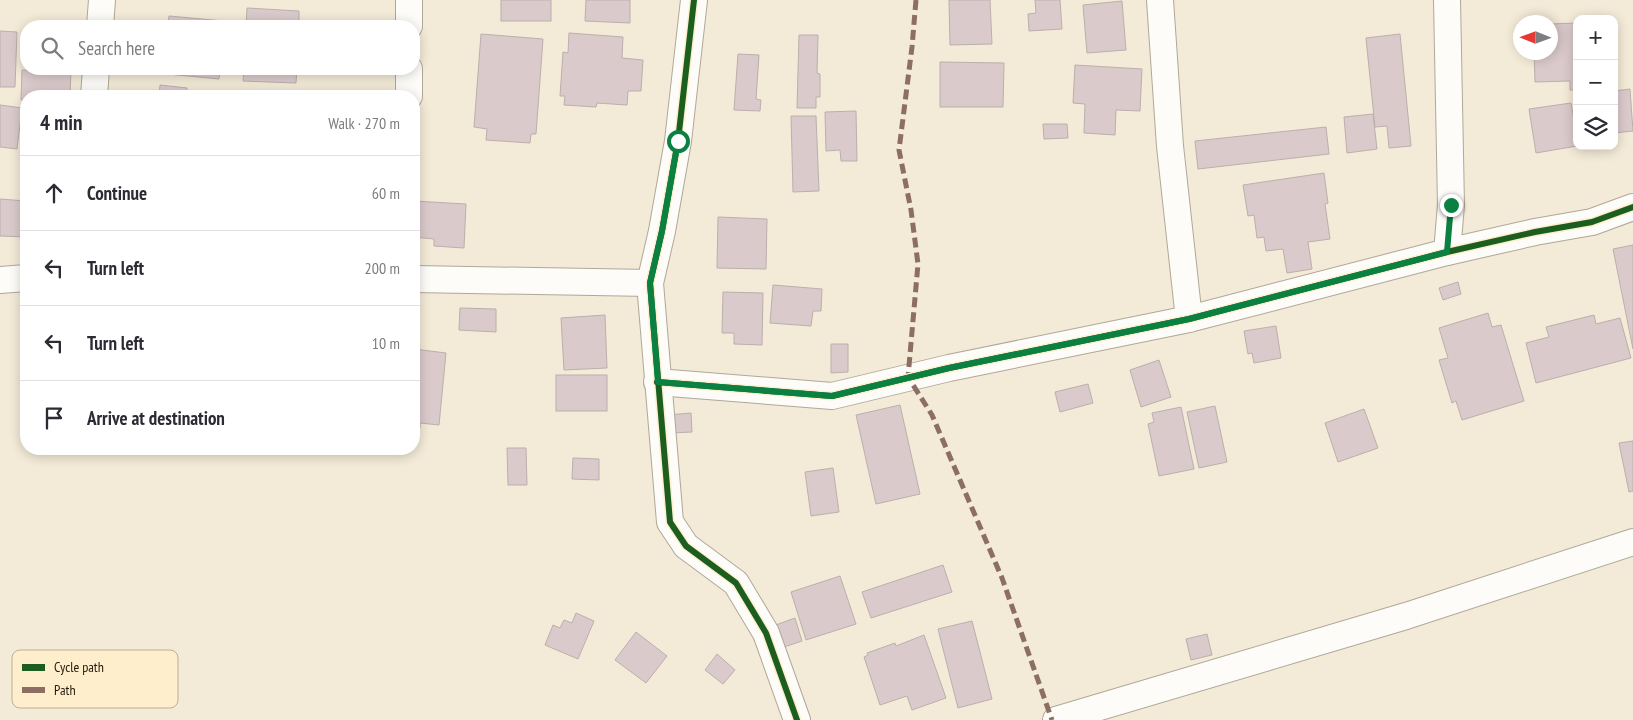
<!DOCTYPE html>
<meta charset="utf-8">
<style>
:root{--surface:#fff;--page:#f7f7f7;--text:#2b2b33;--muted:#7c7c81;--line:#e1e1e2}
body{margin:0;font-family:"PT Sans Narrow",sans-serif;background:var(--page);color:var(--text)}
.controls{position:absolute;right:15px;top:15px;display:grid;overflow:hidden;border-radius:10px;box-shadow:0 2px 12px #0003}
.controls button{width:45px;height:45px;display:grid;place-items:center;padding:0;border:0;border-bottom:1px solid var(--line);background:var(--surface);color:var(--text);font:25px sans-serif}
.compass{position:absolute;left:1513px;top:15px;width:45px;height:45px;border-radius:50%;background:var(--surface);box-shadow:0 2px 12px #0003;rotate:271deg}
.stop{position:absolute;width:15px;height:15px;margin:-11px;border:4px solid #0b8043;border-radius:50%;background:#fff}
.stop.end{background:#0b8043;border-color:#fff;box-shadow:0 1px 5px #0008}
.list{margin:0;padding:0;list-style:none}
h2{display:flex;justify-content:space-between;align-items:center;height:65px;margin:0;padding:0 20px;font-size:21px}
h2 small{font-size:16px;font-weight:400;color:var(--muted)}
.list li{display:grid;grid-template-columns:32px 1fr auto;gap:15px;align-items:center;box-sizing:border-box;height:75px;padding:0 20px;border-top:1px solid var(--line)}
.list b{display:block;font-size:19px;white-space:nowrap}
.list em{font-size:16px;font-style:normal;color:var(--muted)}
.icon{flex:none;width:28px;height:28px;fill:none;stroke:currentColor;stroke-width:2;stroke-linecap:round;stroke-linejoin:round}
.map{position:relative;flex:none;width:1633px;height:720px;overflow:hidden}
.search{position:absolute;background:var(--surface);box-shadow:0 2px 12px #0003;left:20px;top:20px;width:400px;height:55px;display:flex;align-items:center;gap:12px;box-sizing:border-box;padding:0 18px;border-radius:20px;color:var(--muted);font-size:19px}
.panel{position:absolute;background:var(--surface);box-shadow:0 2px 12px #0003;left:20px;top:90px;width:400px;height:365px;border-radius:20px}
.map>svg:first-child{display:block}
.building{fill:#dbcacb;stroke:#bab0ac}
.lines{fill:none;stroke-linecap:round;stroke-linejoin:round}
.minor-casing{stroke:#afa899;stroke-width:28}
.minor{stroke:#fdfcf9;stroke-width:26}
.quiet{stroke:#8d6e63;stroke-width:5;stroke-dasharray:10 5;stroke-linecap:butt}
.cycleway-casing{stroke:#ffeecb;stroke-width:9}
.cycleway{stroke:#1b5e20;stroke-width:6}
.route{stroke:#0b8043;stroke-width:6}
.key{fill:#ffeecb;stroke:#bcae92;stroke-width:1}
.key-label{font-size:14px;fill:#201a0d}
</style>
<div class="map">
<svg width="1633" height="720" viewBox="0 0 1633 720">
<rect width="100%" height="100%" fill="#f3ead7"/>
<!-- building -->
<g class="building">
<rect x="501" y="0" width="50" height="21"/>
<polygon points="586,0 630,0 630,23 585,21"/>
<polygon points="949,0 990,0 992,44 950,45"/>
<polygon points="1035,0 1060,0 1062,29 1029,31 1028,14 1036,13"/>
<polygon points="1122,1 1126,50 1087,53 1083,5"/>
<polygon points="247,8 299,11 299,23 309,23 309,26 246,26"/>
<polygon points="169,16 224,21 224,26 168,26"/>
<polygon points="1577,23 1577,90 1570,90 1570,81 1535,82 1534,52 1550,52 1550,24"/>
<polygon points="0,31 17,32 15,87 0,87"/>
<polygon points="569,33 623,37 622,58 643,60 641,91 628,91 627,105 597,103 596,107 564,105 565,96 560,96 563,52 568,53"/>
<polygon points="481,34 543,39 536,134 531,134 530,143 486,140 487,129 474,127"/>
<polygon points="1400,34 1411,146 1389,148 1387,126 1375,127 1366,38"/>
<polygon points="799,35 818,35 817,73 820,74 820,97 816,97 816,108 797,108"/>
<polygon points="738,54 759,55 756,99 761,100 760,111 734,110"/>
<polygon points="940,62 1004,63 1003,107 940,107"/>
<polygon points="1075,65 1142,69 1140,111 1116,110 1115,135 1084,133 1085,104 1073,103"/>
<polygon points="157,69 220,69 219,79 157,73"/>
<polygon points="244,69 297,69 296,83 243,81"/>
<polygon points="22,70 71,71 70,96 26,96 26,100 21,100"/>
<polygon points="160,85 187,88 187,92 226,96 159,96"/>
<polygon points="1630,89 1633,131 1614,133 1614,91"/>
<polygon points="1571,103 1577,137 1577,146 1536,153 1529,109"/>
<polygon points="0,105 22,108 17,149 0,147"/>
<polygon points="856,111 857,161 841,161 840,150 826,151 825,112"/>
<polygon points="1373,114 1377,149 1347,153 1344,117"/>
<polygon points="791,116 816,116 819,191 793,192"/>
<polygon points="1043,124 1067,124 1068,138 1044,139"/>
<polygon points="1326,127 1329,154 1198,169 1195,141"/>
<polygon points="1324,173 1328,203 1325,204 1330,239 1308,242 1312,269 1287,273 1283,249 1266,251 1264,237 1257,238 1254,215 1248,216 1243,185"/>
<polygon points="0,199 26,201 26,237 0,236"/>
<polygon points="414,201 466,204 464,248 434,246 434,239 414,237"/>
<polygon points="718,217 767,219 766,269 717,268"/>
<polygon points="1633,245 1633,349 1613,249"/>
<polygon points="1458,282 1461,294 1443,300 1439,288"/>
<polygon points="773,285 822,289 821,311 813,311 811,326 770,323"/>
<polygon points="723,292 763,293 762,345 734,344 734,333 722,333"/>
<polygon points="460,308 496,309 496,332 459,330"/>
<polygon points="1488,313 1492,327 1501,325 1524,401 1462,420 1456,401 1452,403 1439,360 1448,358 1439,328"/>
<polygon points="605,315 607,368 564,370 561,318"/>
<polygon points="1594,315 1596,324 1620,318 1631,358 1536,383 1526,343 1549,337 1546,327"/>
<polygon points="1276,326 1281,358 1254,363 1252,353 1248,354 1244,331"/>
<polygon points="831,344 848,344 848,372 831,373"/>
<polygon points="414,349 446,353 439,425 420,423 420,428 414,428"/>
<polygon points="1159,360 1171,397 1141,407 1130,370"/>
<rect x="556" y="375" width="51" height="36"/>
<polygon points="1088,384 1093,403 1060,412 1055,392"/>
<polygon points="900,405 920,494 876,504 856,415"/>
<polygon points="1215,406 1227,462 1199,468 1187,412"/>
<polygon points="1181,407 1194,469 1159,476 1148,424 1154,422 1152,413"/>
<polygon points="1364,409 1378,448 1338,462 1325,423"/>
<polygon points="691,413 692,432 670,433 668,415"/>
<polygon points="1633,441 1633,491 1629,492 1619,443"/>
<polygon points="507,448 526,448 527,485 508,485"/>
<polygon points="573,458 599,459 599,480 572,479"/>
<polygon points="833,468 839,512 811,516 805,472"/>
<polygon points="943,565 952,592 871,618 862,592"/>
<polygon points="840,576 856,624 806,640 791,592"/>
<polygon points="576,613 594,621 578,659 545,645 553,625 560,628 564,620 572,623"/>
<polygon points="795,618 802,641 781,648 773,626"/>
<polygon points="972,621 992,699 958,708 938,629"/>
<polygon points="636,632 667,656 646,683 615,660"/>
<polygon points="1207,634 1212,655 1191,660 1186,639"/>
<polygon points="924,635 946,698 912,710 907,696 880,705 864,657 868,655 867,653 895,643 896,646"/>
<polygon points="717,654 735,670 723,684 705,670"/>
</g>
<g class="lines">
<!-- minor casing -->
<g class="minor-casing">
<g id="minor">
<polyline points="409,0 409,26"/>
<polyline points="694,0 678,141 662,231 650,283 670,522 686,546 736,583 766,633 797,720"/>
<polyline points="1160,0 1170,146 1189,319"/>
<polyline points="100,26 102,0"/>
<polyline points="94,96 96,69"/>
<polyline points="409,96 409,69"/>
<polyline points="1447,252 1451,205 1447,0"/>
<polyline points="414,279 650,283"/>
<polyline points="0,280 26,278"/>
<polyline points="657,382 832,396 949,368 1189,319 1447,252 1535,232 1592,222 1633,207"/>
<polyline points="1056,720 1406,616 1633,542"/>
</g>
</g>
<!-- minor -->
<use href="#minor" class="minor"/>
<!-- quiet -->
<polyline class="quiet" points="916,0 912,47 899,150 911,210 918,264 908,377 932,415 1002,578 1052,720"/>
<!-- cycleway casing -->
<g class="cycleway-casing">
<g id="cycleway">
<polyline points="694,0 678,141 662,231 650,283 670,522 686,546 736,583 766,633 797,720"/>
<polyline points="657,382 832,396 949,368 1189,319 1447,252 1535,232 1592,222 1633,207"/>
</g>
</g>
<!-- cycleway -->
<use href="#cycleway" class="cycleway"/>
</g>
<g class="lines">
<!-- route -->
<polyline class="route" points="678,141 662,231 650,283 658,382 832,396 949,368 1189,319 1447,252 1451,205"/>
</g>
<!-- legend -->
<rect x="12" y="650" width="166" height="58" rx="8" class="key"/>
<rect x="22" y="664" width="23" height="7" fill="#1b5e20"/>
<rect x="22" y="687" width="23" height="6" fill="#8d6e63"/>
<g class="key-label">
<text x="54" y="672">Cycle path</text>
<text x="54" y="695">Path</text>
</g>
</svg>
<div class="controls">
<button>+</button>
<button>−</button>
<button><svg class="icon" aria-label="layers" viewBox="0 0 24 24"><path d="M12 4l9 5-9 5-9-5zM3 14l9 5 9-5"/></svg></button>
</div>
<svg class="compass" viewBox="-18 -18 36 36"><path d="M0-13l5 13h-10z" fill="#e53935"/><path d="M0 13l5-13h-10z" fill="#7c7c81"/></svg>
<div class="stop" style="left:678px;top:141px"></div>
<div class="stop end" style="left:1451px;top:205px"></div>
<div class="search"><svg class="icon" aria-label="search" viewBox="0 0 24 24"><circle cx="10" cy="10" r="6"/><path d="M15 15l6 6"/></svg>Search here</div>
<section class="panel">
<h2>4 min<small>Walk · 270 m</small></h2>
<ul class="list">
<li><svg class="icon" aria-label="ahead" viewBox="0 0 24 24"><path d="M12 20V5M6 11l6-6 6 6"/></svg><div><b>Continue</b></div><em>60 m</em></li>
<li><svg class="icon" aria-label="left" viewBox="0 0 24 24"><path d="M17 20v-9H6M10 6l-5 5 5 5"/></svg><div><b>Turn left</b></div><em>200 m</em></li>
<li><svg class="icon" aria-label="left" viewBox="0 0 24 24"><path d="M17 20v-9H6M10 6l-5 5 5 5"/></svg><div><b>Turn left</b></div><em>10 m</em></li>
<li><svg class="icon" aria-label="arrive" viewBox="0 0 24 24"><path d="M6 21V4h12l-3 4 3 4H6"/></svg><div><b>Arrive at destination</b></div></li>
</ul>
</section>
</div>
